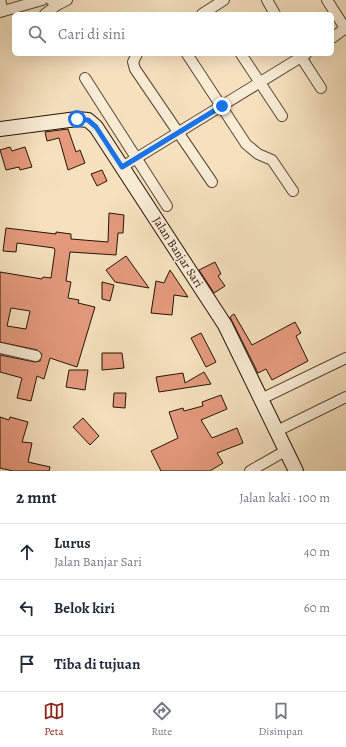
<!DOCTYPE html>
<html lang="id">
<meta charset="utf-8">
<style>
:root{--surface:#fff;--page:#f2f2f3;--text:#1f2937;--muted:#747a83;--line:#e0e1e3;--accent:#8f2418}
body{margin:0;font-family:Alegreya,serif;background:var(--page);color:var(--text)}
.stop{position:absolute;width:12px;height:12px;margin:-9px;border:3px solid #1a73e8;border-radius:50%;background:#fff}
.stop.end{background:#1a73e8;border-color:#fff;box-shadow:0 1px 4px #0008}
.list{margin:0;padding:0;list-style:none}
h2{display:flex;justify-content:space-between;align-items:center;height:52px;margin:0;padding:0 16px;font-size:17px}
h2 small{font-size:13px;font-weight:400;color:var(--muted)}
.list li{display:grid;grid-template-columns:26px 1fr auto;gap:12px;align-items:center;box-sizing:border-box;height:56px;padding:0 16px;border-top:1px solid var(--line)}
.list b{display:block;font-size:15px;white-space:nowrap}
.list p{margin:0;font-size:13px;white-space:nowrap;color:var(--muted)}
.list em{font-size:13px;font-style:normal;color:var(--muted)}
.icon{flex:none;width:22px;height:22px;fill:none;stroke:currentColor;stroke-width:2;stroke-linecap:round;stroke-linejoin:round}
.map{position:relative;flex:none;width:346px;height:471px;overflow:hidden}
.search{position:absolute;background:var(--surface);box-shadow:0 4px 16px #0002;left:12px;right:12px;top:12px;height:44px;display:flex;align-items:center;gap:10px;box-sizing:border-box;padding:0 14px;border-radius:6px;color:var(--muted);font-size:15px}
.sheet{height:220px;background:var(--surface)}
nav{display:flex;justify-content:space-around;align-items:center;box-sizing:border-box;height:56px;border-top:1px solid var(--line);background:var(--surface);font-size:11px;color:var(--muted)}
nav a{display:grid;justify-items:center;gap:2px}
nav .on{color:var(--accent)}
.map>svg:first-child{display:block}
.building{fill:#e59a7d;stroke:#291305;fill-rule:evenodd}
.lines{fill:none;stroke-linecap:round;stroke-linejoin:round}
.street-casing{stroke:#5c4633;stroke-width:12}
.secondary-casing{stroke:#291305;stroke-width:16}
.street{stroke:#f8ecd5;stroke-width:10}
.secondary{stroke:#f8ecd5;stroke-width:14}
.route{stroke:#1a73e8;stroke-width:5}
.labels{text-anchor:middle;stroke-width:3;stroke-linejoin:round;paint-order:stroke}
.street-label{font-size:12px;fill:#291305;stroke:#f8ecd5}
</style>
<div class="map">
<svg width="346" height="471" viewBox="0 0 346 471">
<rect width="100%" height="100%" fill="#f5e1be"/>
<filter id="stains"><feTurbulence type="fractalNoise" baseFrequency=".005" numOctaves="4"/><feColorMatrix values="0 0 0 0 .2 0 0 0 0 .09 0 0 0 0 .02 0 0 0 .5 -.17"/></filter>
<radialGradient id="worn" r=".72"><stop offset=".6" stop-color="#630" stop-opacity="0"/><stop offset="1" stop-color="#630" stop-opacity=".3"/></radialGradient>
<!-- building -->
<g class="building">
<polygon points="68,129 76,152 80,150 85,163 68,170 59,138 47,141 45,132"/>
<polygon points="10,147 12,151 25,147 32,167 20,170 19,167 6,170 0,150"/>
<polygon points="102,170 107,181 97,186 91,174"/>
<path d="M109,213L124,215L123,233H118L116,255L70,252L66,281L71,282L68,298L79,300L78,303L95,307L77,367L50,358L44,379L37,376L31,401L17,398L22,378L0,372V355L35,362L40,361L42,354L37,350L0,342V272L42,279L43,277L51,278L55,250L54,248L17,243L16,252L3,251L6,228L56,234V232L71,234V239L108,242ZM11,308L30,311L26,329L7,326Z"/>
<polygon points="126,256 149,288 115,282 106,270"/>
<polygon points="215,262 221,274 218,276 225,286 214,293 199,270"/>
<polygon points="170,270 188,297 174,295 172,315 151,313 156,281 164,283"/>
<polygon points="102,282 114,285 110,301 102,299"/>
<polygon points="234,314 252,345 295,322 301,333 296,336 308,361 272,380 266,369 258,373 230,317"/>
<polygon points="201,333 216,362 206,367 191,338"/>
<polygon points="102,353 122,353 124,368 102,370"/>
<polygon points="69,370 88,370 85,390 66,387"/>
<polygon points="204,372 211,384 159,392 156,377 183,373 185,383"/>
<polygon points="114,393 126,393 125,408 113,407"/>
<polygon points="221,395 227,409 201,420 212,438 237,428 243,443 217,453 223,463 210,471 161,471 151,451 178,438 169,412 183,408 184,411 203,406 202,402"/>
<polygon points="0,417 9,420 10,417 28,422 22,442 32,443 28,462 50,467 49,471 13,471 0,468"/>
<polygon points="83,418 99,436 90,445 73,427"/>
</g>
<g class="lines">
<!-- street casing -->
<g class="street-casing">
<g id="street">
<polyline points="0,0 3,11"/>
<polyline points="51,0 57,5 67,0"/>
<polyline points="267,0 275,14"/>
<polyline points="327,0 343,25 343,30 332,38"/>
<polyline points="0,12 42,0"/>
<polyline points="45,14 57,5"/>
<polyline points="202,14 224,0"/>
<polyline points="137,54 133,62 135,69 212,182"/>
<polyline points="187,54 246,144 258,154 272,160 293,191"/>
<polyline points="241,54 282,116"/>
<polyline points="299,54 321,88"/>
<polyline points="85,78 167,206"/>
<polyline points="122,167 306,54"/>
<polyline points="0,348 36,356"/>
<polyline points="261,399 346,358"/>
<polyline points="277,431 346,397"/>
<polyline points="250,471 287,450"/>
</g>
</g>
<!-- secondary casing -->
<g class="secondary-casing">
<polyline id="secondary" points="0,129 77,119 88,120 96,127 225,325 296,471"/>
</g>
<!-- street -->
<use href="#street" class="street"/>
<!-- secondary -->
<use href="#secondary" class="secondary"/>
</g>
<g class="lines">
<!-- route -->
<polyline class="route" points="77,119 88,120 96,127 122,167 222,106"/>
</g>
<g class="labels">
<!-- street labels -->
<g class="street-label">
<text transform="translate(178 252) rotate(57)" y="4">Jalan Banjar Sari</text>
</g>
</g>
<rect width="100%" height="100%" filter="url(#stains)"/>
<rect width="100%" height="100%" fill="url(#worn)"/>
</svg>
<div class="stop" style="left:77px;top:119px"></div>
<div class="stop end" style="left:222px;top:106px"></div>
<div class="search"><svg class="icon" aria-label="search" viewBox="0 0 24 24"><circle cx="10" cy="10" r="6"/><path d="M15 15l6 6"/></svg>Cari di sini</div>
</div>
<section class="sheet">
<h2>2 mnt<small>Jalan kaki · 100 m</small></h2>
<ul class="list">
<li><svg class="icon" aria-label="ahead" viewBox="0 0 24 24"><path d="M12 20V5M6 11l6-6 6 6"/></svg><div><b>Lurus</b><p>Jalan Banjar Sari</p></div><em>40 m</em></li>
<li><svg class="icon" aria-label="left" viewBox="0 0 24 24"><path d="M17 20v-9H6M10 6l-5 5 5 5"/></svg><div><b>Belok kiri</b></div><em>60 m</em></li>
<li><svg class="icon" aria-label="arrive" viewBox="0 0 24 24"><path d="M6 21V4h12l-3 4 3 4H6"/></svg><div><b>Tiba di tujuan</b></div></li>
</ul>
</section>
<nav>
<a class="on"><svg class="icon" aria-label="map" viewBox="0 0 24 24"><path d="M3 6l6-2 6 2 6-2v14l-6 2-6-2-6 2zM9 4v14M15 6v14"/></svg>Peta</a>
<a><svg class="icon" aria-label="directions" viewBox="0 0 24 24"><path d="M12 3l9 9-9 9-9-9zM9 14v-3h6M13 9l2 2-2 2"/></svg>Rute</a>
<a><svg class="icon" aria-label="saved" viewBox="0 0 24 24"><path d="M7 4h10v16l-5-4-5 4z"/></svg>Disimpan</a>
</nav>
